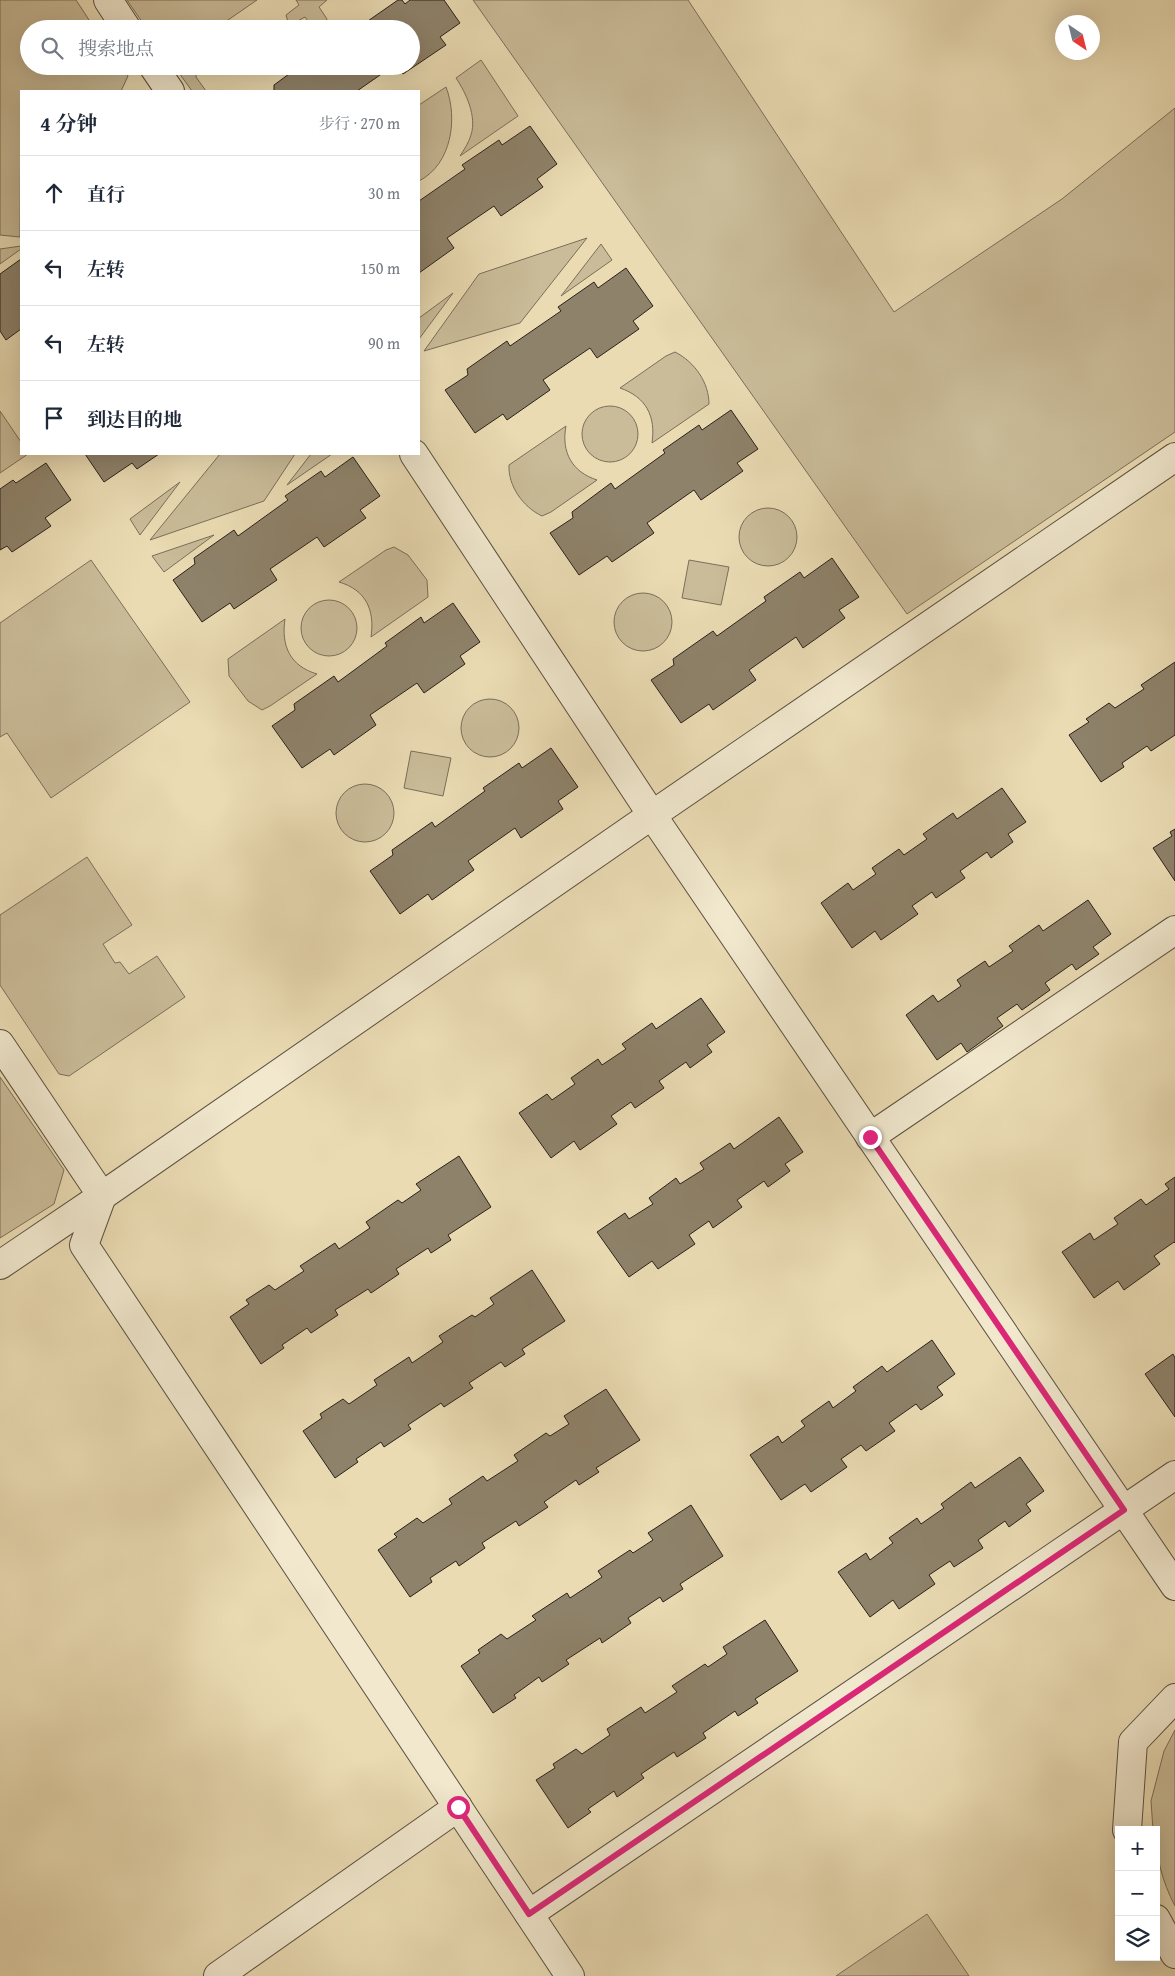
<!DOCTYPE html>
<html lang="zh">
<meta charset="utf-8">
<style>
:root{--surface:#fff;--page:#f2f2f3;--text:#1f2937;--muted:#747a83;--line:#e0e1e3}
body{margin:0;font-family:"Gentium Book Plus","Noto Serif SC",serif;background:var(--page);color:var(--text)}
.controls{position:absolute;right:15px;bottom:15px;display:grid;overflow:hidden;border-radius:0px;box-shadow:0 5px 20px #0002}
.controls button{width:45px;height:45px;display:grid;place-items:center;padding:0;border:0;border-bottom:1px solid var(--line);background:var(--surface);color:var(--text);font:25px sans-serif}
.compass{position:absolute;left:1055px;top:15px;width:45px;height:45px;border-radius:50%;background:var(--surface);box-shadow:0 5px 20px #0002;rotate:145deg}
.stop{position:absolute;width:15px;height:15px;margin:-11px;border:4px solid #db2777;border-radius:50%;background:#fff}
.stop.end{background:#db2777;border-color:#fff;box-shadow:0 1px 5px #0008}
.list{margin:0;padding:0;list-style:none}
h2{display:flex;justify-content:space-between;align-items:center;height:65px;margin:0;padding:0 20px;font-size:21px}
h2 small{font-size:16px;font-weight:400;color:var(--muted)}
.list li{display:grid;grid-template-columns:32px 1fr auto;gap:15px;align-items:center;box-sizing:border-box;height:75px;padding:0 20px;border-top:1px solid var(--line)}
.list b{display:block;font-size:19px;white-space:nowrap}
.list em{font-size:16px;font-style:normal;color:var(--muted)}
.icon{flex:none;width:28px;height:28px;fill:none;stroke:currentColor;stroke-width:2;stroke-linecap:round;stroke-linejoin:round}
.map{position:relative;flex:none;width:1175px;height:1976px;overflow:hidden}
.search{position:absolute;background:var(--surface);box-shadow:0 5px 20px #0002;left:20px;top:20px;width:400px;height:55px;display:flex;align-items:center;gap:12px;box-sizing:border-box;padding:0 18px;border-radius:28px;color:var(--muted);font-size:19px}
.panel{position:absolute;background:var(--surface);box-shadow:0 5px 20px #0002;left:20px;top:90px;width:400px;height:365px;border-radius:0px}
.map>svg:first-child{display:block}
.green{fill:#cabc99;stroke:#7a6f5a}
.building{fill:#8e826a;stroke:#2b221a}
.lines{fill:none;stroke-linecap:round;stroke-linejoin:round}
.minor-casing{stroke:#5b5040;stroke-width:30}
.minor{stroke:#f1e8ce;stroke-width:28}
.route{stroke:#db2777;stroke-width:6}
</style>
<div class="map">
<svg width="1175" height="1976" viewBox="0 0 1175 1976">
<rect width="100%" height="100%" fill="#eadbb3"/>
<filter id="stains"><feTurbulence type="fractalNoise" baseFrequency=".004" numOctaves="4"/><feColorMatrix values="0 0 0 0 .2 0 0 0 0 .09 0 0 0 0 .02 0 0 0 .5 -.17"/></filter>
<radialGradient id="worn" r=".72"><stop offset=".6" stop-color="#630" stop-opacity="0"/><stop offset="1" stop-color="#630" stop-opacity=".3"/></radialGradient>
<!-- green -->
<g class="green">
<polygon points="0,0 76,0 95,29 29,29 29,66 121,66 128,76 121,91 21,91 20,237 0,235"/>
<polygon points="127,0 257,0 215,29 147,29"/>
<path d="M296,0H327L319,7L327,19C325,26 321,28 313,28L305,17L292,24L288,22L286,15L299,5Z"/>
<polygon points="473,0 688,0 894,312 1062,199 1175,108 1175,432 907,614"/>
<path d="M481,60L518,116L460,156C464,150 469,142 471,135C477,116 466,93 456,78Z"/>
<polygon points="174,66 197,66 196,77 206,91 192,91"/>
<path d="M446,87C458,118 452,164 419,181V105Z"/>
<polygon points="587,238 520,323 424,351 479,274"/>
<polygon points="601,244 612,260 561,296"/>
<polygon points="21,246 21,249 0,264 0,249"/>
<polygon points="453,293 419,339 419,318"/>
<path d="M675,352C695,362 709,383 709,404L652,443C656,416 646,397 620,388L666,356Z"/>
<circle cx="610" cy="434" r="28"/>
<polygon points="0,411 21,442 21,454 28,454 0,473"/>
<path d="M566,426C561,452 572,472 597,480L551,512L542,516C523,507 508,486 509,465Z"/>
<polygon points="220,454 295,454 264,501 150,540"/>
<polygon points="311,454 332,454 287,485"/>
<polygon points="180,482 140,535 130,519"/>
<circle cx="768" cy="537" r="29"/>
<polygon points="214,535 164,572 152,556"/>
<path d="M394,547L408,555L427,580L428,597L371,637C375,610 366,590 339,582L386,550Z"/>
<polygon points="91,560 190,702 51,798 7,733 0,737 0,623"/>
<polygon points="689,560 729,567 721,605 682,598"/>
<circle cx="643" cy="622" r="29"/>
<circle cx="329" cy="628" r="28"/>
<path d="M285,619C281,646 290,666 317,674L270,706L262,710L248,701L229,676L228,659Z"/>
<circle cx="490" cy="728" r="29"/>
<polygon points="411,751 451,758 443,796 404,788"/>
<circle cx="365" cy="813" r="29"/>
<polygon points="87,857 132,925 103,944 115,963 120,962 129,974 157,956 185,997 69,1076 59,1074 0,985 0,915"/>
<polygon points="0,1077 64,1170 54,1204 0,1238"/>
<path d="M1175,1730V1906C1162,1881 1156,1858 1156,1830H1153L1151,1801L1164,1751Z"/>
<polygon points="927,1914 969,1976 836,1976"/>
</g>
<!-- building -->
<g class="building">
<polygon points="398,0 402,0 405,4 410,0 444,0 460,23 440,37 446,45 403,74 398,66 411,66 411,29 365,29 367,27 365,23"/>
<polygon points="300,66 393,66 357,91 274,91 274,85"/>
<polygon points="530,126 557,164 537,179 543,187 501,216 494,206 447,238 454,248 419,273 419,201 465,169 462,165 499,140 502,145"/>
<polygon points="21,259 21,329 6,340 0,331 0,274"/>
<polygon points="626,268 653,306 633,321 639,329 597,358 590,348 543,380 550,390 507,420 503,414 475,433 445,390 468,375 467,369 507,341 510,346 561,311 558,307 594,282 598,288"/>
<polygon points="731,410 758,449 737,463 743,471 701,500 694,490 647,523 654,533 612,562 607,556 579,575 550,533 573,518 572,512 611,483 615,489 665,453 663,450 699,425 702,430"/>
<polygon points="85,454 159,454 137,469 132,463 104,482"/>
<polygon points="353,457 380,496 360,510 366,518 324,547 317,537 270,569 277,580 234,609 230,603 202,622 173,580 195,564 194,558 234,530 238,536 288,500 285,496 321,471 325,477"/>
<polygon points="46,463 71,500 45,518 51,526 12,552 7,546 0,550 0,489 13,480 16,483"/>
<polygon points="832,558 859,597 839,610 845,618 803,648 796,637 749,670 756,680 713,710 709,704 681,723 651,680 674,665 673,659 713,631 717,636 766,601 764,597 800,572 804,578"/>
<polygon points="453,603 480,642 460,656 465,664 424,693 417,683 370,715 376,725 334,755 330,749 302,768 272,726 295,710 294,704 334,676 338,682 387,646 385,643 421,617 424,623"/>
<polygon points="1175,662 1175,735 1151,751 1147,746 1122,763 1124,767 1101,782 1069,735 1089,722 1086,719 1109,703 1115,708 1144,689 1141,685"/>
<polygon points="551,748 578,787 558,801 563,809 521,838 515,828 468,861 474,870 432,900 428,894 400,914 370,871 393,855 392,850 432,822 435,827 485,791 483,788 519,763 522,768"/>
<polygon points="1002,788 1026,822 1008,834 1013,842 991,858 987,852 960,871 965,878 936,898 932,892 912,906 918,914 881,940 875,931 852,948 821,903 848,883 853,890 876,874 872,868 899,849 904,855 927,839 923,834 953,813 957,819"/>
<polygon points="1175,829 1175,881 1153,848 1172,836 1170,832"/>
<polygon points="1088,900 1111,934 1093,947 1099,954 1076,970 1072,964 1045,983 1050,990 1022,1010 1017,1004 997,1018 1003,1026 967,1052 961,1043 937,1060 906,1015 933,995 938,1002 961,986 957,980 985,961 989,967 1013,951 1009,946 1039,925 1043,931"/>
<polygon points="701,998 725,1032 707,1045 712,1052 690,1068 686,1062 659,1081 664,1088 635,1108 631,1102 611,1116 617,1124 580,1150 574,1141 551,1158 519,1113 547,1094 552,1100 575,1084 571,1078 598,1059 602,1065 626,1049 622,1044 652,1023 656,1029"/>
<polygon points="779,1117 803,1152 785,1164 790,1171 768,1187 764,1181 737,1200 742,1207 713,1228 709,1221 689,1235 695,1244 658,1269 652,1261 629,1277 597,1232 625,1213 629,1219 653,1204 649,1198 676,1178 680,1184 704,1169 700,1163 730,1143 734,1149"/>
<polygon points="459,1156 491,1207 448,1235 451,1240 431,1253 428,1248 396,1269 399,1274 371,1293 368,1289 335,1310 338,1315 311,1333 307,1328 282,1345 284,1348 261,1364 230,1317 249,1304 246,1300 269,1285 275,1290 304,1271 300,1266 335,1243 339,1249 370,1228 366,1222 398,1200 402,1203 421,1190 416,1184"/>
<polygon points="1175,1177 1175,1243 1174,1242 1154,1256 1160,1264 1124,1290 1118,1281 1094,1298 1062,1252 1090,1233 1094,1240 1118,1224 1114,1218 1141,1199 1146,1205 1169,1189 1165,1184"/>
<polygon points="532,1270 565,1321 522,1349 525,1354 505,1367 501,1362 469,1383 473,1388 444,1407 441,1403 408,1425 411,1429 384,1447 381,1442 356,1459 358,1462 335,1478 303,1431 322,1418 320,1414 343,1399 349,1404 377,1385 374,1380 409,1357 412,1363 443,1342 439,1336 472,1315 475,1317 494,1304 490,1298"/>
<polygon points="932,1340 955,1374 937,1387 943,1395 921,1410 916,1404 889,1423 895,1431 866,1451 861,1445 841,1459 847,1467 811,1492 805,1484 781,1500 750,1455 778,1436 782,1443 805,1426 801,1421 829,1401 833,1408 856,1391 853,1387 882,1366 887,1372"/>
<polygon points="1173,1354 1175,1358 1175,1417 1145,1374"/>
<polygon points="606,1389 640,1440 596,1468 599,1472 579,1485 576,1480 544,1502 548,1507 519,1526 516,1521 482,1543 485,1548 459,1566 456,1561 430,1578 432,1582 410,1597 378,1550 397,1537 394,1534 417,1518 423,1523 452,1504 449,1499 483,1476 487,1481 518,1461 514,1455 546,1433 550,1436 569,1424 564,1416"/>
<polygon points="1020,1457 1044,1491 1026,1504 1031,1511 1009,1527 1005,1521 978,1540 983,1548 954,1567 950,1561 929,1575 935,1584 899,1609 893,1600 870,1617 838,1572 866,1553 870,1560 893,1543 889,1538 917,1518 921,1524 944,1508 941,1504 971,1482 975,1488"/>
<polygon points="691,1505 723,1556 680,1584 683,1589 663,1602 660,1597 628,1618 631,1623 602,1643 600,1638 566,1660 569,1664 542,1682 539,1677 514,1695 516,1698 493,1713 461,1666 480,1653 478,1650 501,1634 507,1639 536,1620 532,1616 567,1593 570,1598 602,1577 598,1571 630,1550 633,1553 653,1540 648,1533"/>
<polygon points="765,1620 798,1671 755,1699 758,1703 738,1716 735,1711 703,1733 706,1738 677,1757 674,1752 641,1774 644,1778 617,1797 614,1791 588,1809 591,1812 568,1828 536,1780 555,1768 553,1764 576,1749 582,1754 610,1735 607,1729 641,1707 645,1713 677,1692 672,1686 705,1664 708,1667 727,1654 723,1647"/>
</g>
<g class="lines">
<!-- minor casing -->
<g class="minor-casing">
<g id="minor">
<polyline points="108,0 127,29"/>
<polyline points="153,66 170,91"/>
<polyline points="414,454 652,815 1175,1586"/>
<polyline points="0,1044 102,1196 84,1245 570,1976"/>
<polyline points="870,1137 1175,930"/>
<polyline points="0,1265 102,1196 652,815 1175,457"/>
<polyline points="1127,1830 1133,1742 1175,1698"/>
<polyline points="529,1914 1175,1475"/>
<polyline points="1156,1919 1175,1954"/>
<polyline points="218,1976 458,1807"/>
</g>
</g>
<!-- minor -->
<use href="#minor" class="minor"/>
</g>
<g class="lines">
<!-- route -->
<polyline class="route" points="458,1807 529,1914 1124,1510 870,1137"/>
</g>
<rect width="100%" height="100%" filter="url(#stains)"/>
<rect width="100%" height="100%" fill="url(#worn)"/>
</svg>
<div class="controls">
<button>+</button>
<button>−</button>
<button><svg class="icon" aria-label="layers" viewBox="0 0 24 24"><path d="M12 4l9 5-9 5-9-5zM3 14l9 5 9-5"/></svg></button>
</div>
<svg class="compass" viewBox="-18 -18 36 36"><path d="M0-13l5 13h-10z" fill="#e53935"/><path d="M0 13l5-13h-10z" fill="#747a83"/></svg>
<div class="stop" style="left:458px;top:1807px"></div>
<div class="stop end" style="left:870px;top:1137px"></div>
<div class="search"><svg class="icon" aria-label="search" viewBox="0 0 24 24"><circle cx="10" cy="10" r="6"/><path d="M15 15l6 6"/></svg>搜索地点</div>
<section class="panel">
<h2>4 分钟<small>步行 · 270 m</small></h2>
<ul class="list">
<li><svg class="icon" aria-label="ahead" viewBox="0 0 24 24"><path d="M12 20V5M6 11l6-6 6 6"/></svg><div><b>直行</b></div><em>30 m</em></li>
<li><svg class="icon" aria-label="left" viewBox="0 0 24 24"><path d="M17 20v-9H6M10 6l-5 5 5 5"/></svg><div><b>左转</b></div><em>150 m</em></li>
<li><svg class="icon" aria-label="left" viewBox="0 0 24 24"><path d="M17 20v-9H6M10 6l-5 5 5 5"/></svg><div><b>左转</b></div><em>90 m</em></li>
<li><svg class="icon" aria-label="arrive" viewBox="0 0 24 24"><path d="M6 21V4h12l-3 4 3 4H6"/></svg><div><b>到达目的地</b></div></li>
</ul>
</section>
</div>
